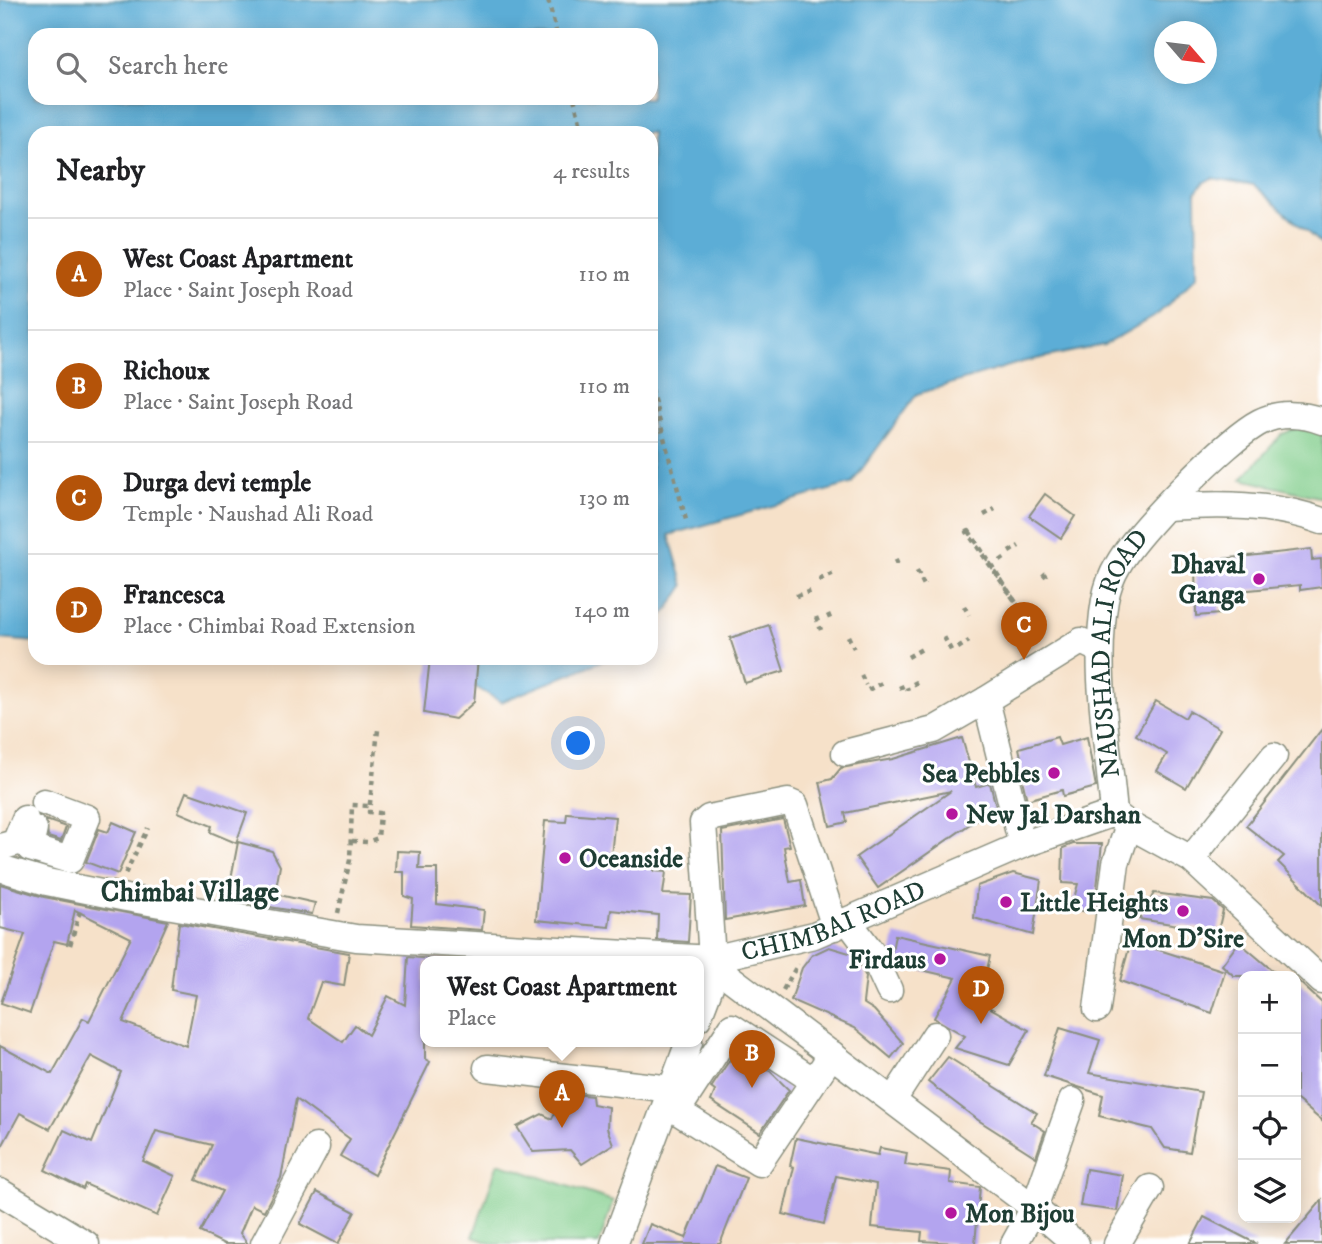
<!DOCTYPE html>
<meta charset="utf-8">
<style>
:root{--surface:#fff;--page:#f2f2f2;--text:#202124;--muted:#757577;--line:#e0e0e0;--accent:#b45309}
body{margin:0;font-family:"IM FELL DW Pica",serif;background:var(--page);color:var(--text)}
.controls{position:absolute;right:21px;bottom:21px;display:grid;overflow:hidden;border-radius:14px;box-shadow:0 4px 18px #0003}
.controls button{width:63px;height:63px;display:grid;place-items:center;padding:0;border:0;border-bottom:2px solid var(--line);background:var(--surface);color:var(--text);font:35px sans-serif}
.compass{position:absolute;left:1154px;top:21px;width:63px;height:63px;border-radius:50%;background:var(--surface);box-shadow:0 4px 18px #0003;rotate:118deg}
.you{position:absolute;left:579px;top:744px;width:24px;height:24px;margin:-18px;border:5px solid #fff;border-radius:50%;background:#1a73e8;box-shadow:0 0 0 10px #1a73e833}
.badge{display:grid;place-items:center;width:46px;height:46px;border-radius:50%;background:var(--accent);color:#fff;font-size:23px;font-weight:700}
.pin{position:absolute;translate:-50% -58px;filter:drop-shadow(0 2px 4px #0008)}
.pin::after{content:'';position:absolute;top:37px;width:24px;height:21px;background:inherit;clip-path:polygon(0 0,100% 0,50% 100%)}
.popup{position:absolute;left:420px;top:956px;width:284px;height:91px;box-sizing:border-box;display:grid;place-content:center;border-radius:14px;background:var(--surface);filter:drop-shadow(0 2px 5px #0005);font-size:23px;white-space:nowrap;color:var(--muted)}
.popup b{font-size:26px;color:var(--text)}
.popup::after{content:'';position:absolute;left:50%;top:100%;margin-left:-14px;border:14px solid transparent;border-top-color:var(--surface)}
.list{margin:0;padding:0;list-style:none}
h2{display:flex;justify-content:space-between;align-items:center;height:91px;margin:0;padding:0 28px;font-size:30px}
h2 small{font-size:23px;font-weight:400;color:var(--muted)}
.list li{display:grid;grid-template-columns:46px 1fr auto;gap:21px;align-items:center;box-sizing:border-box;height:112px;padding:0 28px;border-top:2px solid var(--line)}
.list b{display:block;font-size:26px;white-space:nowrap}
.list p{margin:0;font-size:23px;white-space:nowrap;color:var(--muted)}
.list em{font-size:23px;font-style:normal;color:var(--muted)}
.icon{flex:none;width:38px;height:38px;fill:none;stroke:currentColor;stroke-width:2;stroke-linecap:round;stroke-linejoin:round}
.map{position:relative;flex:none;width:1322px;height:1244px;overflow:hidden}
.search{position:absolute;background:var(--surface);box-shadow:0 4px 18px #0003;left:28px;top:28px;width:630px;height:77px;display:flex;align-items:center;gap:18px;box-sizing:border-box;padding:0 24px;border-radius:21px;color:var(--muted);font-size:26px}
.panel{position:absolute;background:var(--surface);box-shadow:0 4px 18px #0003;left:28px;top:126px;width:630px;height:539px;border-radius:21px}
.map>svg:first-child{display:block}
.green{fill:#82ce8c;stroke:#508660;stroke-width:2}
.water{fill:#5badd6;stroke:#3d7585;stroke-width:2;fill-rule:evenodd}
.building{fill:#b3a4ef}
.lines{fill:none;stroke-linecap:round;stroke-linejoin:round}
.minor-casing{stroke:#8a8f7e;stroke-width:29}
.path{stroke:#8a8f7e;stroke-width:4.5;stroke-dasharray:5 5;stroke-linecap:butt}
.minor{stroke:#fff;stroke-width:26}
.poi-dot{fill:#b5179e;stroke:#fff;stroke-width:2.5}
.labels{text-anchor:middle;stroke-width:6;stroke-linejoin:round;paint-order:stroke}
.poi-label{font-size:26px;font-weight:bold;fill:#1f3d34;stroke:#fff;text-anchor:start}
.street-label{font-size:26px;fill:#1f3d34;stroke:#fff}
.neighbourhood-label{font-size:28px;font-weight:bold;fill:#1f3d34;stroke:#fff}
</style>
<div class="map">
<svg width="1322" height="1244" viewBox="0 0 1322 1244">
<rect width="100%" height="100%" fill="#fff"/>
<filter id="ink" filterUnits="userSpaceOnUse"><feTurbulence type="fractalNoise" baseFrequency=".0143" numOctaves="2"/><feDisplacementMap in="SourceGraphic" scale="14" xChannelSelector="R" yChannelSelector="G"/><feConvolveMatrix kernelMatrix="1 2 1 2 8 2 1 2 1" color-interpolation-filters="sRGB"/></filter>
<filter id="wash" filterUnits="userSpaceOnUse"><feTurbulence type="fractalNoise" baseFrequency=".00686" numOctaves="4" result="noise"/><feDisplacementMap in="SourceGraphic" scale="28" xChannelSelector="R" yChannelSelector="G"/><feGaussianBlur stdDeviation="1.57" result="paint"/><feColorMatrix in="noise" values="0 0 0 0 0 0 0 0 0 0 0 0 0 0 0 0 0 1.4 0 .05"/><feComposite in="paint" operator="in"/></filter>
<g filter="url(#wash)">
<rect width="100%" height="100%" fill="#f6e1c9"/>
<!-- green -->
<g class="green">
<polygon points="1302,426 1322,428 1322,498 1242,479 1282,434"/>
<polygon points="498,1163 613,1201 599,1244 493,1244 473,1237"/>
</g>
<!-- water -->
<g class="water">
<path d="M0,0H1322V245L1254,185L1212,178L1203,183L1196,192L1197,276L1158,314L1104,345L1022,362L917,394L851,484L669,535L684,586L666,612L651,625V133H35V642L0,639ZM1164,32H1206V74H1164ZM35,35H651V98H35Z"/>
<polygon points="466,658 609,658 501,702 464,680"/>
</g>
<g id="blocks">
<!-- building -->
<g class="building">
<polygon points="1045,494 1075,516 1061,538 1029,516"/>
<polygon points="1311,549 1312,560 1321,559 1322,587 1300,590 1300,585 1218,593 1220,614 1196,616 1195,562"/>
<polygon points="769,625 784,671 745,683 730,638"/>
<polygon points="430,658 478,658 474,702 455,719 424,713"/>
<polygon points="1156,701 1185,718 1189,711 1220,729 1186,788 1157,771 1167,754 1136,735"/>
<polygon points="1322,729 1322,906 1278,862 1284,856 1246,826"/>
<polygon points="1057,737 1060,745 1087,737 1096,787 1063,796 1062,790 1027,800 1017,759 1021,757 1019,748"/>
<polygon points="962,738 976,787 990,783 997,811 983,815 878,888 856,857 951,791 845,813 847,822 830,826 820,782 832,779 841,768 893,759"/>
<polygon points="186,792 247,813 236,843 210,832 212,826 178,812"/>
<polygon points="567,813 615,817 611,856 655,861 654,871 666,872 663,894 691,895 688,942 657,940 658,915 611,910 609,927 536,920 545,821 566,822"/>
<polygon points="783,819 790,846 784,847 790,882 801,880 805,906 725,920 722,831"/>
<polygon points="46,820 66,827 61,841 48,837"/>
<polygon points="113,822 136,832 118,874 86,862 99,829 108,832"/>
<polygon points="238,842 272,851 280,866 275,894 315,903 312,914 227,900"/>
<polygon points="1073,844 1102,844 1094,913 1071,909 1078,884 1062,883 1063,848"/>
<polygon points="397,851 420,852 419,869 437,869 437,904 484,910 482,930 411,925 413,899 404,896 404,872 396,872"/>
<polygon points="1013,873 1041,880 1033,935 974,918 977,886"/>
<polygon points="0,884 44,897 168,921 123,1022 186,1046 196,995 171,990 179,923 349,953 344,986 321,982 308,1018 343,1042 355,1025 368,1035 388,996 405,1005 408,957 475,962 425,962 425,1059 430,1062 374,1175 340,1156 350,1139 296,1099 281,1178 264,1211 252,1205 240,1233 248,1244 224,1244 200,1232 222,1191 196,1180 212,1145 156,1131 143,1161 175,1176 157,1216 85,1184 83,1189 45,1170 64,1130 92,1143 121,1072 91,1056 50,1129 20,1113 0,1150 0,1046 52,1074 83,1018 89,1021 131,938 75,910 67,944 54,941 30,1013 1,1003 25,934 0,928"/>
<polygon points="1154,893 1213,901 1223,910 1218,931 1139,919"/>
<polygon points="895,935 990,956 980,1002 1029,1030 1009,1065 955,1048 965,1036 934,1018 956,978 895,964 891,956"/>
<polygon points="1131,941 1225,971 1212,1013 1120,981"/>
<polygon points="1239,942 1279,976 1234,976 1222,965"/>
<polygon points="829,947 853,954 858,961 866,977 863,1003 874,1010 903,1043 891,1058 855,1028 791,1000 802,968 812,955"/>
<polygon points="1296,979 1322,1003 1322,1121 1296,1099"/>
<polygon points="1060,1028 1100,1040 1089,1073 1201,1092 1190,1152 1165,1148 1152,1129 1099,1116 1103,1095 1044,1076"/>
<polygon points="737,1049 746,1055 746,1059 770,1071 789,1090 760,1133 711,1101 715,1091 711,1088"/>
<polygon points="948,1057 1037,1113 1031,1122 1045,1131 1036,1157 978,1120 928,1082"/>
<polygon points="564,1093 592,1096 593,1104 608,1107 607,1128 613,1144 582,1164 570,1150 533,1152 517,1127 542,1114 552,1119"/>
<polygon points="796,1138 878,1155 880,1148 907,1153 905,1165 951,1171 950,1183 980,1187 975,1244 921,1241 922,1232 872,1227 876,1184 836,1176 824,1224 783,1214 794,1167 790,1166"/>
<polygon points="715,1166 746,1178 720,1244 642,1244 650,1224 686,1238"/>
<polygon points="1086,1169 1123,1175 1117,1211 1080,1206"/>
<polygon points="317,1192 355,1212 338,1244 300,1224"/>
<polygon points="1322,1200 1322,1244 1285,1244"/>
<polygon points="1204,1217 1257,1244 1190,1244"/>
</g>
</g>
</g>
<g filter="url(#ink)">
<use href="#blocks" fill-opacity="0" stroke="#8a8f7e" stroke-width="2"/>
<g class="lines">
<!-- minor casing -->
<g class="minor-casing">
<g id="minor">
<path d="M1167,507C1219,504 1273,503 1322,521"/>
<polyline points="845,753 934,730 986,700"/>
<path id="s1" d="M1114,813C1108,743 1093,669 1105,600C1107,589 1112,575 1118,565C1136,532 1227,439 1260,422C1279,412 1303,414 1322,421"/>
<polyline points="1114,813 1129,825 1191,859 1322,981"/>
<polyline points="34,829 30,848 70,860 87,818 44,802"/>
<polyline points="1022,845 986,700 1081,641 1100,650"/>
<polyline points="0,847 15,843 25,819"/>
<polyline points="1191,859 1274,756"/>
<path id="s2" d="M0,868L47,882L126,898L356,938L712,959L814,935L1022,845L1114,813"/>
<polyline points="848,921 872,953 889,990"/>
<polyline points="835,927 795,805 788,802 709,818 703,823 712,959 717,968 1034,1208 1076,1244"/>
<polyline points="1097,1009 1116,863 1129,825"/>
<polyline points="698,1018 717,968"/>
<polyline points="487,1068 672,1089"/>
<path d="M814,1081L732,1027L677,1111L759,1163C783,1127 808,1090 832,1054"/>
<polyline points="893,1100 935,1035"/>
<polyline points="0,1192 86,1244"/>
<polyline points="264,1244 316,1147"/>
<polyline points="614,1244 689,1042"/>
<polyline points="1014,1244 1034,1208 1072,1101"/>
<polyline points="1117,1244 1150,1188"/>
</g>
</g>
<!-- path -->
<g class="path">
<polyline points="548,0 557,35"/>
<polyline points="574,98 583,133"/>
<polyline points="651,389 686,520"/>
<polyline points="984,515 995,509"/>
<polygon points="969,531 1019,607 967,532"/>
<polyline points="1009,552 1019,546"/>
<polyline points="1000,561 1007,556"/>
<polyline points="894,563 903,559"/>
<polyline points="917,571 924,585"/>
<polyline points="1043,573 1048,579"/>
<polyline points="819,580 834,573"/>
<polyline points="796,596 814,590"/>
<polyline points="964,606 969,615"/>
<polyline points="828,614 832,623"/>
<polyline points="816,617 821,630"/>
<polyline points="848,636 854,648"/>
<polyline points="944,637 952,652"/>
<polyline points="958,648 969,641"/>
<polyline points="908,657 922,649"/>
<polyline points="861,675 866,685"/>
<polyline points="914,681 918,689"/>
<polyline points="899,688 906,685 908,690"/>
<polyline points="868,690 884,682"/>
<polyline points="352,841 367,842 378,838 380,813 369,812 378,730"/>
<polyline points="125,874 148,828"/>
<polyline points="338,913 350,860 352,805 369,806"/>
<polyline points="70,945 80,911"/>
<polyline points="783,990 798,964"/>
</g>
<!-- minor -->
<use href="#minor" class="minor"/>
</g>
</g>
<!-- markers -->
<g class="poi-dot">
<circle cx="1259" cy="579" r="7"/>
<circle cx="1054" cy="773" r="7"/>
<circle cx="952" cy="814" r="7"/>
<circle cx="565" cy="858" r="7"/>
<circle cx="1006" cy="902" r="7"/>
<circle cx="1183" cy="911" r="7"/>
<circle cx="940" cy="959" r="7"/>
<circle cx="951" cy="1213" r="7"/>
</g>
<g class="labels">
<!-- poi labels -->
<g class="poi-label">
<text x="1245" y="573" text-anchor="end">Dhaval<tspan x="1245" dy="30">Ganga</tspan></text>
<text x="1040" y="782" text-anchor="end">Sea Pebbles</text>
<text x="966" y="823">New Jal Darshan</text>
<text x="579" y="867">Oceanside</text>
<text x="1020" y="911">Little Heights</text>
<text x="1183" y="947" text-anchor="middle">Mon D'Sire</text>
<text x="926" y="968" text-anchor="end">Firdaus</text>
<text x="965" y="1222">Mon Bijou</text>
</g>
<!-- street labels -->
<g class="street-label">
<text dy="9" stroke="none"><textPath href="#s1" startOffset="164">NAUSHAD ALI ROAD</textPath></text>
<text dy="9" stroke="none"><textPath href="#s2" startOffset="847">CHIMBAI ROAD</textPath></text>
</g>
<!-- neighbourhood labels -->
<g class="neighbourhood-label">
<text x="190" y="901">Chimbai Village</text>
</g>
</g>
</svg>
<div class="controls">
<button>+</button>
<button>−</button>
<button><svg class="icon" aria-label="locate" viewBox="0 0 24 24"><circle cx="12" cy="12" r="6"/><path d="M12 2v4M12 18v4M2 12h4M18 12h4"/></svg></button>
<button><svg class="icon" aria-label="layers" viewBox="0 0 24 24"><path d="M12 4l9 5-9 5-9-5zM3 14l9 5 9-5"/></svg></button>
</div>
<svg class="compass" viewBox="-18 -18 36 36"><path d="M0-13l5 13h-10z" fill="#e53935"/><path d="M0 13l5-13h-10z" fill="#757577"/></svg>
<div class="you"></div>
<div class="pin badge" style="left:562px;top:1128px">A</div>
<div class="popup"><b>West Coast Apartment</b>Place</div>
<div class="pin badge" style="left:752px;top:1088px">B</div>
<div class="pin badge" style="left:1024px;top:660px">C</div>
<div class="pin badge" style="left:981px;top:1024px">D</div>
<div class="search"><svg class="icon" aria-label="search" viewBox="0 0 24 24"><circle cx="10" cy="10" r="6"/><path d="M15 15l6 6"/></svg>Search here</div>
<section class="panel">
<h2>Nearby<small>4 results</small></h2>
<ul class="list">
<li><span class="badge">A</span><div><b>West Coast Apartment</b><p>Place · Saint Joseph Road</p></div><em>110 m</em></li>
<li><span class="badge">B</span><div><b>Richoux</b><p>Place · Saint Joseph Road</p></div><em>110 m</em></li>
<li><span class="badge">C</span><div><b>Durga devi temple</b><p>Temple · Naushad Ali Road</p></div><em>130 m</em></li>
<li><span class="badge">D</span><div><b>Francesca</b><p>Place · Chimbai Road Extension</p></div><em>140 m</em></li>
</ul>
</section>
</div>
